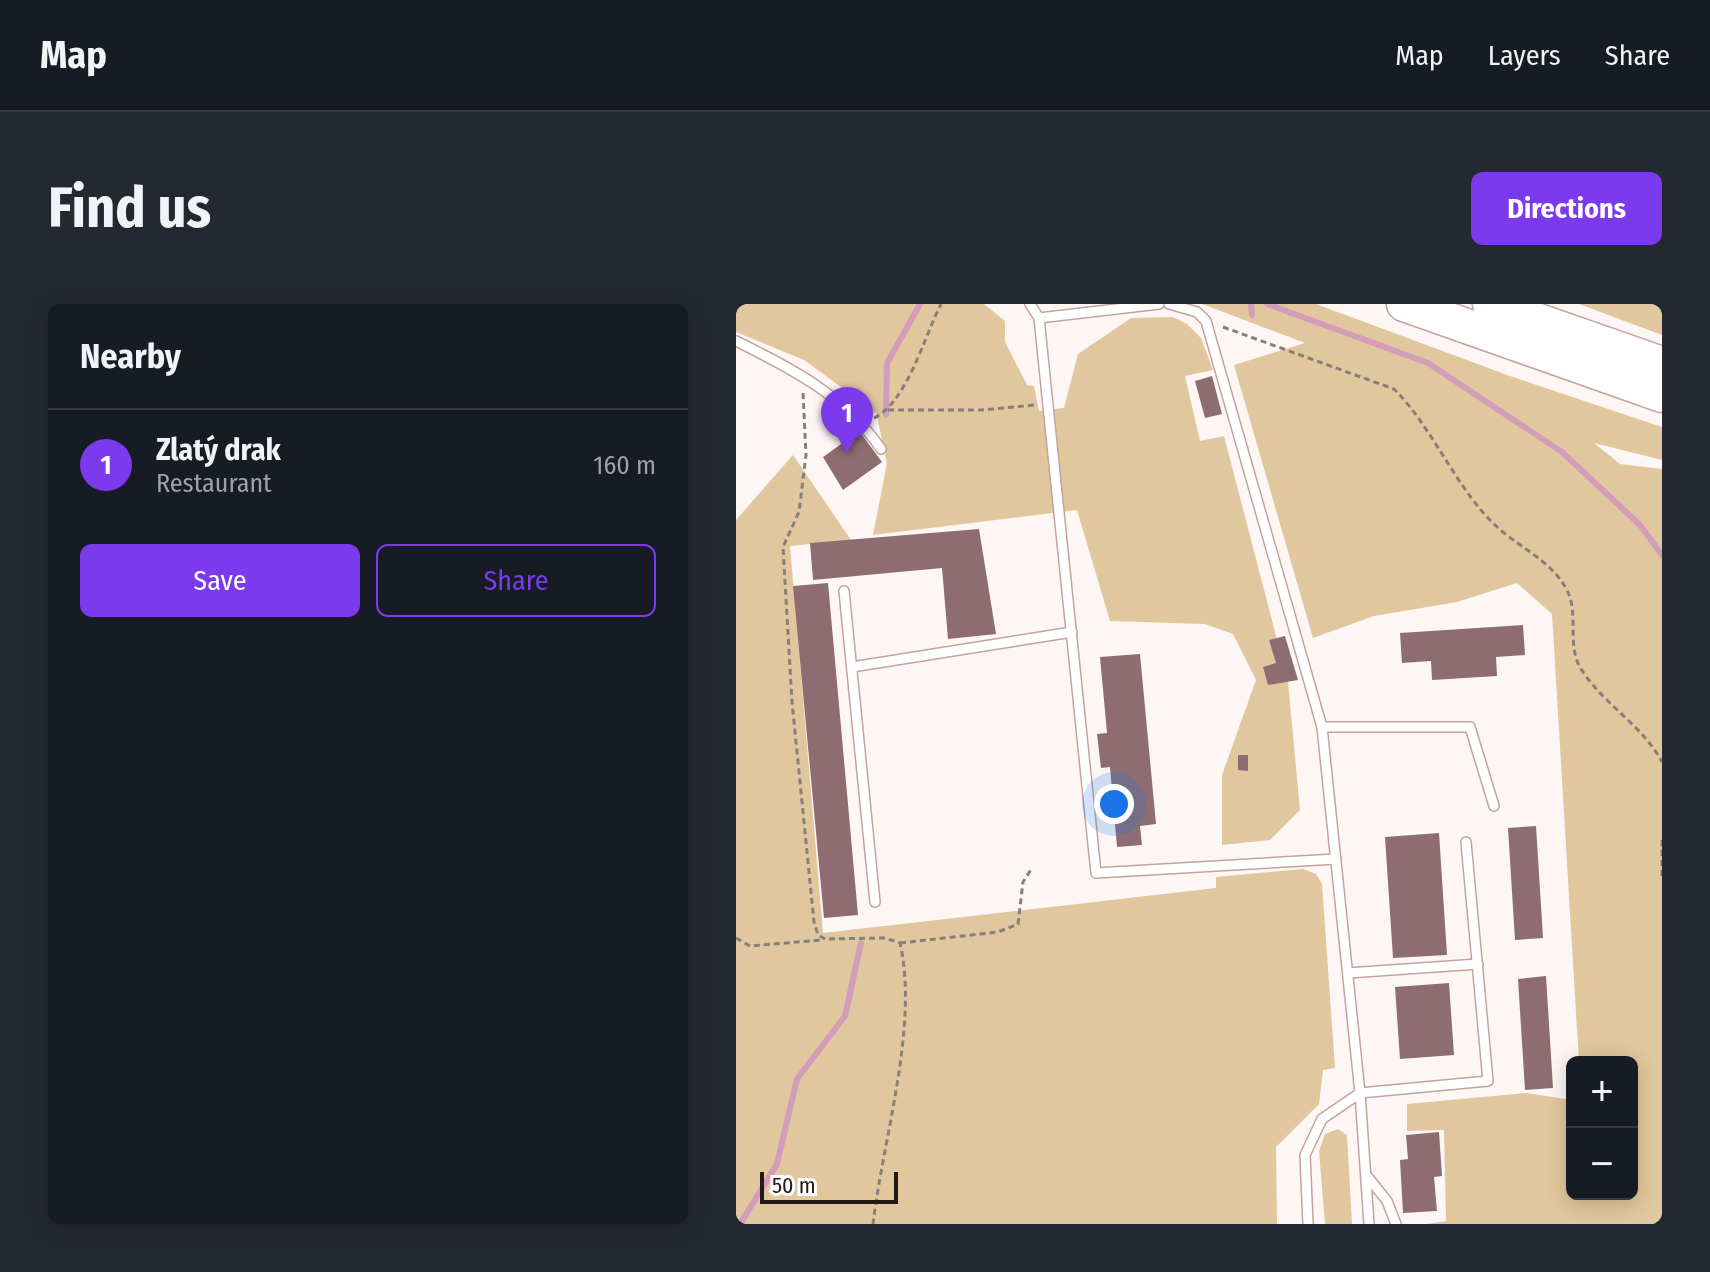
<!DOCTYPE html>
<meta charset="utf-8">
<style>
:root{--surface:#171b24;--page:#242831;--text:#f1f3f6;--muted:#9ea1a6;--line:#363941;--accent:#7c3aed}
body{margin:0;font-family:"Fira Sans Condensed",sans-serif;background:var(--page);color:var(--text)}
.controls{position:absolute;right:24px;bottom:24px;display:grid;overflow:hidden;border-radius:12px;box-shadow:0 4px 20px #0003}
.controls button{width:72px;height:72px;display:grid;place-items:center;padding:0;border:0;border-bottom:2px solid var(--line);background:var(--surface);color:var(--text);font:40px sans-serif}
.scale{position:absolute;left:24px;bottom:20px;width:138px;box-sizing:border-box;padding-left:8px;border:4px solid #241816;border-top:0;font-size:22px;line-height:28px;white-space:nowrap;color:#241816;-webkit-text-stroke:6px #fff;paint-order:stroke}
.you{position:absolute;left:378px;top:500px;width:28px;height:28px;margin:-20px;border:6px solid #fff;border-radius:50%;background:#1a73e8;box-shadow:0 0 0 12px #1a73e833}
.badge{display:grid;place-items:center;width:52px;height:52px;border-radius:50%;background:var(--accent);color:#fff;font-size:26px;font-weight:700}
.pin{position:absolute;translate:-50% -66px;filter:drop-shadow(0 2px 4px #0008)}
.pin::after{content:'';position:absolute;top:42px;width:28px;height:24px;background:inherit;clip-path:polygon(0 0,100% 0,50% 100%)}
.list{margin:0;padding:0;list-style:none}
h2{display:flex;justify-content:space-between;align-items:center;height:104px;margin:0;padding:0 32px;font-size:34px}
h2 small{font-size:26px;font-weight:400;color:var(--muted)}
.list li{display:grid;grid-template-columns:52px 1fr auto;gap:24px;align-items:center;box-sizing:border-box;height:112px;padding:0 32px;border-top:2px solid var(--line)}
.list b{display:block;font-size:30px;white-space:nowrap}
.list p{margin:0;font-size:26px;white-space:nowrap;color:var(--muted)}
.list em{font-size:26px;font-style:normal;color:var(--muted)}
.actions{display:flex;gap:16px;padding:24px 32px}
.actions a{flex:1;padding:18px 0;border:2px solid var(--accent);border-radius:12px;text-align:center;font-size:28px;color:var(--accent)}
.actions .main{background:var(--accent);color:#fff}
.map{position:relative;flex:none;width:926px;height:920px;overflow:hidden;border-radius:12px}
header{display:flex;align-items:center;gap:48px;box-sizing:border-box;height:112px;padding:0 40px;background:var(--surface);border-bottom:2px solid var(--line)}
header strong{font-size:38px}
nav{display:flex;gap:44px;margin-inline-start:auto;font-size:28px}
.intro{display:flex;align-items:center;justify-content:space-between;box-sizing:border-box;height:192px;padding:0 48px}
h1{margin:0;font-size:56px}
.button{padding:20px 36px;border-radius:12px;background:var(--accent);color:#fff;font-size:28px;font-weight:700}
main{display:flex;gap:48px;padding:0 48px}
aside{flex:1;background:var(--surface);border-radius:12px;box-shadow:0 4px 20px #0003}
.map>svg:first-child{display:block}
.green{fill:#e1c79d}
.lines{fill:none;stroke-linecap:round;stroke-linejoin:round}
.stream{stroke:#d39dba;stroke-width:6}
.building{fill:#8d6d72}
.lane-casing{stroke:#c4a39c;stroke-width:12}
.highway-casing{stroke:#c4a39c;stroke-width:37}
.path{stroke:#887f7d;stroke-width:3;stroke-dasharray:6 4;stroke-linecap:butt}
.lane{stroke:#fff;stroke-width:9}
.highway{stroke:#fff;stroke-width:34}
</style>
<header>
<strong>Map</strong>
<nav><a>Map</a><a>Layers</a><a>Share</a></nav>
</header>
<div class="intro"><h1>Find us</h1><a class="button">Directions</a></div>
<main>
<aside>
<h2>Nearby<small></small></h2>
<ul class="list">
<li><span class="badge">1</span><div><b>Zlatý drak</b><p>Restaurant</p></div><em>160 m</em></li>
</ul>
<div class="actions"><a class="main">Save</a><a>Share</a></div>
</aside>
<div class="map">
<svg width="926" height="920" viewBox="0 0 926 920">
<rect width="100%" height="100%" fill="#fdf6f4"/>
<!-- green -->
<g class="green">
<polygon points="0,0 248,0 269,17 269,38 291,81 298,82 303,107 328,104 342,50 395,14 437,13 451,20 465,34 477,66 449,72 464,137 488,132 552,378 564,506 534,536 486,541 486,471 520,376 497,330 469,320 374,317 341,206 137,231 151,159 140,108 120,118 113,89 68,56 0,28"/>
<polygon points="466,0 580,0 774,72 926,123 926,156 858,139 884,160 926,165 926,920 691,920 710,917 708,826 671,827 671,800 791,789 836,796 836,890 896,890 896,758 843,758 816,310 781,279 721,298 638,312 577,334 498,61 569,39"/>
<polygon points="843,0 921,0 926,2 926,31"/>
<polygon points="57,151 115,236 54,242 87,629 480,584 480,573 567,565 580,570 586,580 599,764 587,766 583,800 540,843 541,920 0,920 0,216"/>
<polygon points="602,825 611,831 616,920 589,920 583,847 589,830"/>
</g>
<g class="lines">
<!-- stream -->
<g class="stream">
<polyline points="515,0 516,11"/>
<polyline points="531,0 692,59 826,148 904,221 926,251"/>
<polyline points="150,111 151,59 184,0"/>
<polyline points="4,920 41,860 61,775 109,712 125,639"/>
</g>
</g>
<!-- building -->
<g class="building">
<polygon points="476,72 486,110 469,114 459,77"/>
<polygon points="121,124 146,158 107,186 87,153 115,133 113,130"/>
<polygon points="243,225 260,330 212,335 206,264 77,276 74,239"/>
<polygon points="92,279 122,611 88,614 57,282"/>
<polygon points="787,321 789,351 760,353 761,372 696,376 695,357 666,359 664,329"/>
<polygon points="549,332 562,376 532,381 527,363 540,359 533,336"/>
<polygon points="404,350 420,520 404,522 406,541 381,543 374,463 365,464 361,430 371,429 364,353"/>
<polygon points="502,451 512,451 512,467 502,466"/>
<polygon points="800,522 807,634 779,636 772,524"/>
<polygon points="703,529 711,651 657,654 649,533"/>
<polygon points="810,672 817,784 789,786 782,675"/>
<polygon points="713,679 718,751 664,755 659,683"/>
<polygon points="703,828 706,872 698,873 701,907 667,909 664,856 672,855 670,831"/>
</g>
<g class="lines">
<!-- lane casing -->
<g class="lane-casing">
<g id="lane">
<polyline points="294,0 303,14 360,569 600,555"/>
<polyline points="433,0 461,8 470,17 586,423 624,789 633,920"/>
<polyline points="303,14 423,0"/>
<path d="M0,37C57,65 109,92 145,145"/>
<polyline points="108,287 139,598"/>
<polyline points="116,363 336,328"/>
<polyline points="586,423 734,423 758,502"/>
<polyline points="612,669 742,660"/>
<polyline points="631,872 651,897 660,920"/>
<polyline points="572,920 569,851 586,815 624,789 752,777 730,538"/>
</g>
</g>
<!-- highway casing -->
<g class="highway-casing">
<g id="highway">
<polyline points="668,0 926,91"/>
<polyline points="754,0 926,60"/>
</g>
</g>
<!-- path -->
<g class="path">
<path d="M487,23L658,85C697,124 720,184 759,221C783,244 815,256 831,286C844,312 829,343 847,368C870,402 907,422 926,458"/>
<path d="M67,89L70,151L63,208L47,243L56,398L78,618L82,631L89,635L149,634L164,639C183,721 147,835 137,920"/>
<polyline points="152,106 246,106 299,101"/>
<path d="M138,114C171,98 188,33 205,0"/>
<polyline points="926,536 926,574"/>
<polyline points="0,634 14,642 86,636"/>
<polyline points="164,639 262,628 282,620 287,578 296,564"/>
</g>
<!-- lane -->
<use href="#lane" class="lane"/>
<!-- highway -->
<use href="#highway" class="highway"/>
</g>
</svg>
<div class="controls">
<button>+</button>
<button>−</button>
</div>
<div class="scale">50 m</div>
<div class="you"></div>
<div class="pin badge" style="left:111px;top:149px">1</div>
</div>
</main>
